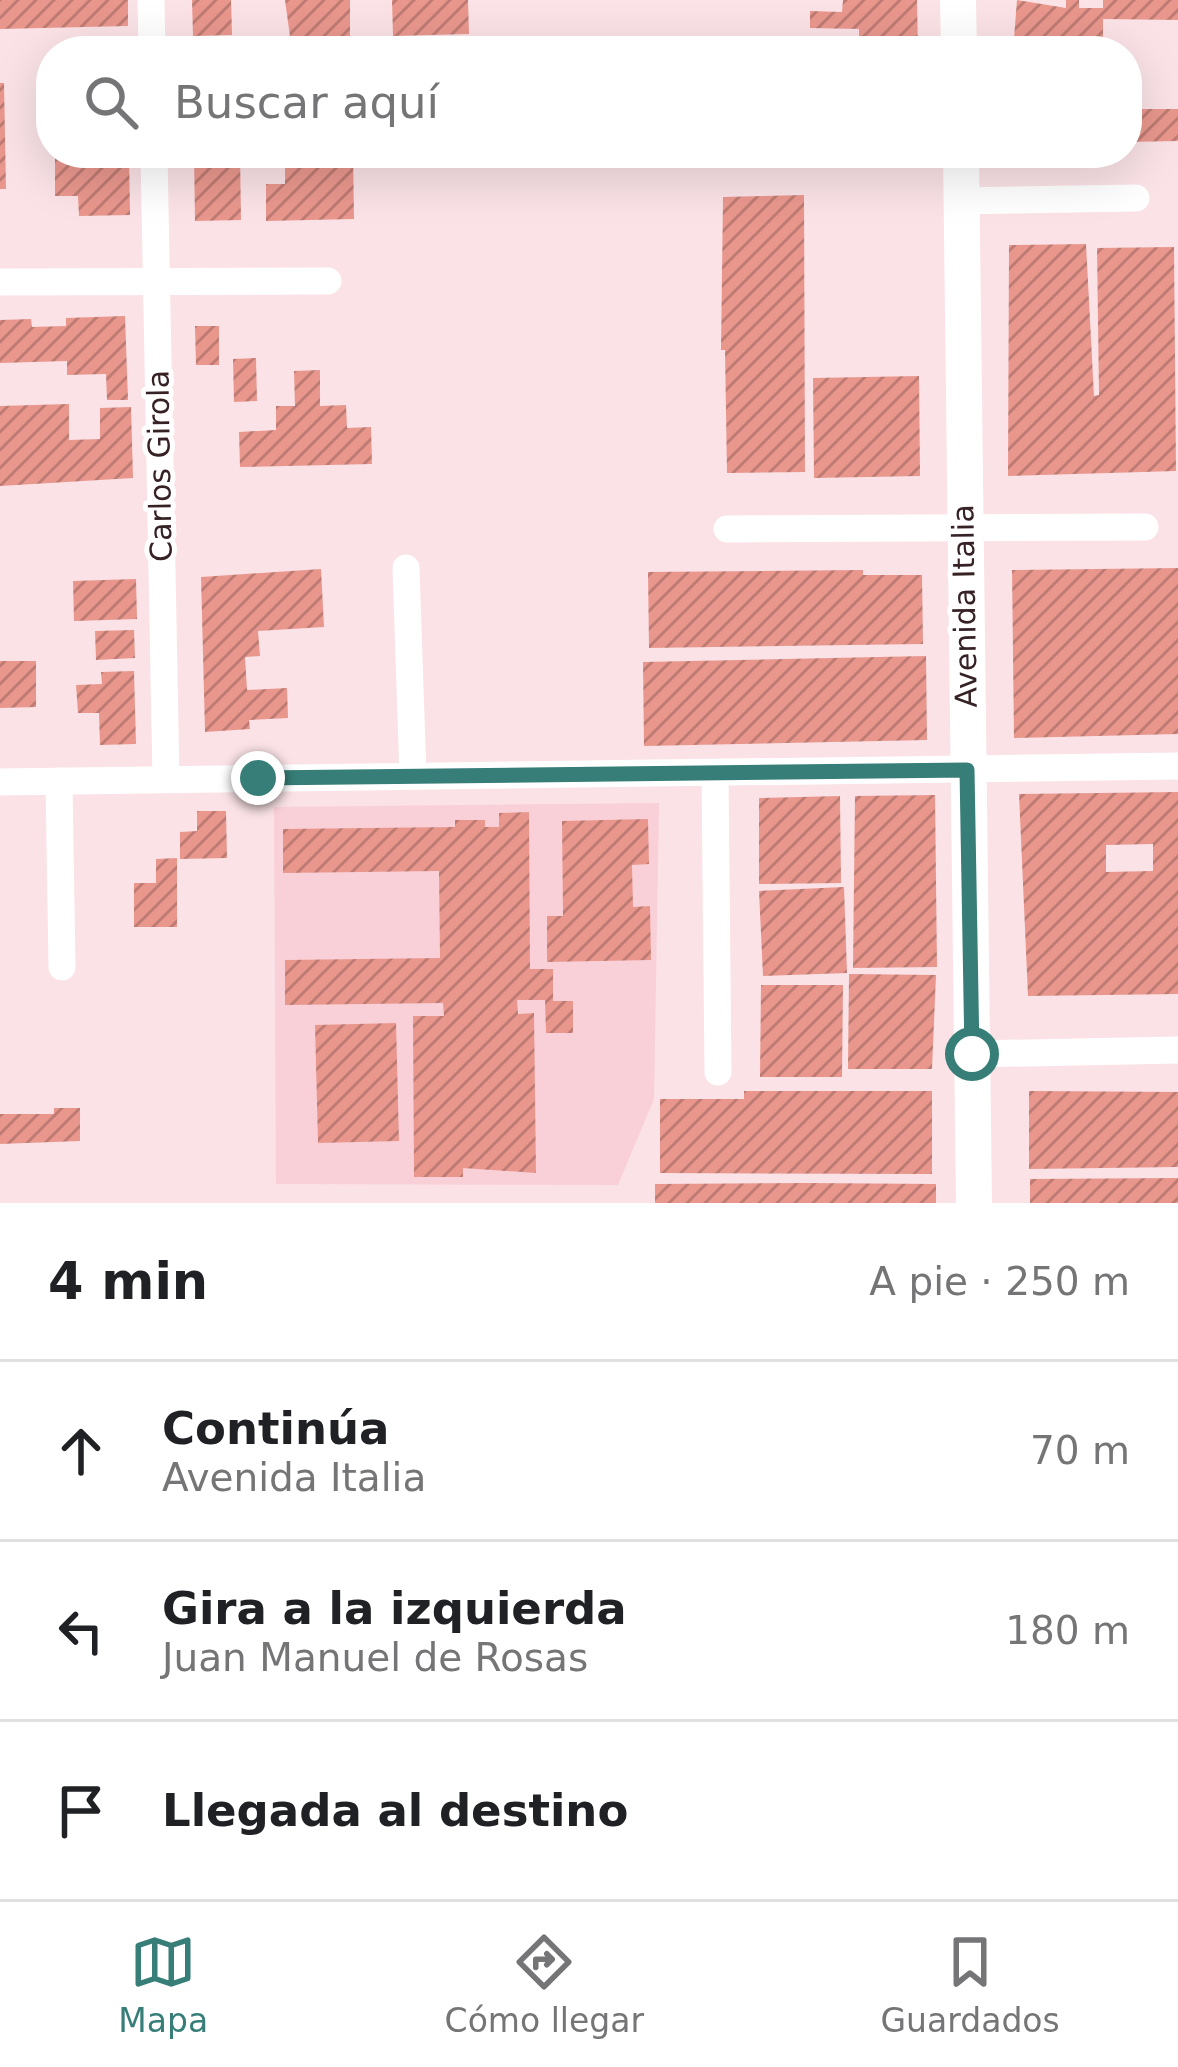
<!DOCTYPE html>
<html lang="es">
<meta charset="utf-8">
<style>
:root{--surface:#fff;--page:#f2f2f2;--text:#202124;--muted:#757577;--line:#e0e0e0;--accent:#367e77}
body{margin:0;font-family:"DejaVu Sans",sans-serif;background:var(--page);color:var(--text)}
.stop{position:absolute;width:36px;height:36px;margin:-27px;border:9px solid #367e77;border-radius:50%;background:#fff}
.stop.end{background:#367e77;border-color:#fff;box-shadow:0 3px 12px #0008}
.list{margin:0;padding:0;list-style:none}
h2{display:flex;justify-content:space-between;align-items:center;height:156px;margin:0;padding:0 48px;font-size:51px}
h2 small{font-size:39px;font-weight:400;color:var(--muted)}
.list li{display:grid;grid-template-columns:78px 1fr auto;gap:36px;align-items:center;box-sizing:border-box;height:180px;padding:0 48px;border-top:3px solid var(--line)}
.list b{display:block;font-size:45px;white-space:nowrap}
.list p{margin:0;font-size:39px;white-space:nowrap;color:var(--muted)}
.list em{font-size:39px;font-style:normal;color:var(--muted)}
.icon{flex:none;width:66px;height:66px;fill:none;stroke:currentColor;stroke-width:2;stroke-linecap:round;stroke-linejoin:round}
.map{position:relative;flex:none;width:1178px;height:1203px;overflow:hidden}
.search{position:absolute;background:var(--surface);box-shadow:0 12px 48px #0002;left:36px;right:36px;top:36px;height:132px;display:flex;align-items:center;gap:30px;box-sizing:border-box;padding:0 42px;border-radius:48px;color:var(--muted);font-size:45px}
.sheet{height:696px;background:var(--surface)}
nav{display:flex;justify-content:space-around;align-items:center;box-sizing:border-box;height:168px;border-top:3px solid var(--line);background:var(--surface);font-size:33px;color:var(--muted)}
nav a{display:grid;justify-items:center;gap:6px}
nav .on{color:var(--accent)}
.map>svg:first-child{display:block}
.built{fill:#f9d0d7}
.building{fill:url(#building-hatch);fill-rule:evenodd}
.lines{fill:none;stroke-linecap:round;stroke-linejoin:round}
.minor{stroke:#fff;stroke-width:27}
.major{stroke:#fff;stroke-width:36}
.route{stroke:#367e77;stroke-width:15}
.labels{text-anchor:middle;stroke-width:10;stroke-linejoin:round;paint-order:stroke}
.street-label{font-size:30px;fill:#362125;stroke:#fff}
</style>
<div class="map">
<svg width="1178" height="1203" viewBox="0 0 1178 1203">
<defs>
<pattern id="building-hatch" width="6" height="6" patternUnits="userSpaceOnUse" patternTransform="scale(3)"><rect width="6" height="6" fill="#e9978d"/><path d="M-1 1l2-2M0 6l6-6M5 7l2-2" fill="none" stroke="#be7b73"/></pattern>
</defs>
<rect width="100%" height="100%" fill="#fae2e6"/>
<!-- built -->
<polygon class="built" points="659,803 654,1099 618,1185 276,1184 274,807"/>
<!-- building -->
<g class="building">
<polygon points="0,0 128,0 128,26 0,29"/>
<polygon points="192,0 231,0 232,35 193,36"/>
<polygon points="285,0 350,0 350,51 292,51"/>
<polygon points="392,0 468,0 469,34 393,36"/>
<polygon points="843,0 917,0 918,51 859,51 859,29 810,28 810,11 842,12"/>
<polygon points="1017,0 1066,8 1066,0 1079,0 1079,8 1103,8 1103,0 1178,0 1178,20 1103,19 1103,42 1059,42 1059,51 1035,45 1035,51 1013,51"/>
<polygon points="0,83 4,83 6,189 0,189"/>
<polygon points="1127,109 1178,109 1178,141 1127,142"/>
<polygon points="55,153 129,153 130,215 79,216 78,196 55,196"/>
<polygon points="194,153 240,153 241,220 195,221"/>
<polygon points="285,153 353,153 354,219 266,221 266,184 285,184"/>
<polygon points="804,195 805,472 727,473 725,350 721,350 723,197"/>
<polygon points="1086,244 1094,396 1099,395 1097,248 1174,247 1176,471 1008,476 1009,245"/>
<polygon points="125,316 128,400 107,400 106,374 67,375 67,361 0,363 0,320 31,319 32,327 66,326 66,318"/>
<polygon points="195,326 219,326 219,365 196,365"/>
<polygon points="256,358 257,401 234,402 233,359"/>
<polygon points="320,370 320,406 346,405 347,428 371,427 372,464 240,467 239,432 276,430 276,406 295,406 294,371"/>
<polygon points="919,376 920,476 814,478 813,378"/>
<polygon points="69,404 69,440 100,439 100,408 131,407 133,478 0,486 0,406"/>
<polygon points="1178,568 1178,734 1014,738 1012,570"/>
<polygon points="321,569 324,627 258,631 260,656 245,657 247,690 287,688 288,718 249,720 250,729 205,732 201,577"/>
<polygon points="863,570 863,575 922,575 923,644 649,648 648,572"/>
<polygon points="136,579 137,619 74,621 73,581"/>
<polygon points="134,630 135,658 96,660 95,631"/>
<polygon points="926,656 927,740 644,746 643,662"/>
<polygon points="0,661 36,661 36,707 0,708"/>
<polygon points="134,671 136,744 100,745 99,713 78,713 76,685 102,684 101,672"/>
<path d="M1178,792V994L1028,996L1019,794ZM1153,844V871L1106,872V845Z"/>
<polygon points="935,795 937,967 853,968 855,796"/>
<polygon points="840,796 841,883 759,884 759,798"/>
<polygon points="197,811 226,811 227,858 180,859 180,832 197,831"/>
<polygon points="529,812 530,969 553,969 553,1001 573,1001 573,1033 546,1033 545,1000 517,1000 518,1014 534,1013 536,1173 463,1168 463,1177 414,1177 413,1016 444,1016 443,1003 285,1005 285,960 440,958 439,871 283,873 283,829 455,827 455,820 485,820 485,827 499,827 499,813"/>
<polygon points="648,819 649,864 632,865 633,907 650,906 651,960 547,962 547,916 563,916 562,821"/>
<polygon points="177,858 177,927 134,927 134,883 156,883 156,859"/>
<polygon points="844,887 847,973 763,976 759,891"/>
<polygon points="849,974 936,975 932,1069 848,1069"/>
<polygon points="761,985 843,985 842,1077 760,1077"/>
<polygon points="396,1023 399,1141 318,1143 315,1025"/>
<polygon points="744,1091 932,1091 932,1174 660,1173 660,1099 744,1099"/>
<polygon points="1029,1091 1178,1092 1178,1167 1029,1169"/>
<polygon points="54,1108 80,1108 80,1141 0,1144 0,1114 54,1114"/>
<polygon points="1178,1178 1178,1203 1030,1203 1030,1179"/>
<polygon points="807,1183 936,1184 936,1203 655,1203 655,1184"/>
</g>
<g class="lines">
<!-- minor -->
<g class="minor">
<polyline points="151,0 152,51"/>
<polyline points="154,153 166,779"/>
<polyline points="961,201 1136,198"/>
<polyline points="0,282 328,281"/>
<polyline points="727,529 1145,527"/>
<polyline points="406,568 413,776"/>
<polyline points="715,773 718,1072"/>
<polyline points="59,781 62,967"/>
<polyline points="0,782 1178,766"/>
<polyline points="972,1054 1178,1050"/>
</g>
<!-- major -->
<g class="major">
<polyline points="958,0 959,51"/>
<polyline points="961,153 974,1203"/>
</g>
</g>
<g class="lines">
<!-- route -->
<polyline class="route" points="258,778 967,770 972,1054"/>
</g>
<g class="labels">
<!-- street labels -->
<g class="street-label">
<text transform="translate(160 466) rotate(-91)" y="10">Carlos Girola</text>
<text transform="translate(965 606) rotate(-91)" y="10">Avenida Italia</text>
</g>
</g>
</svg>
<div class="stop" style="left:972px;top:1054px"></div>
<div class="stop end" style="left:258px;top:778px"></div>
<div class="search"><svg class="icon" aria-label="search" viewBox="0 0 24 24"><circle cx="10" cy="10" r="6"/><path d="M15 15l6 6"/></svg>Buscar aquí</div>
</div>
<section class="sheet">
<h2>4 min<small>A pie · 250 m</small></h2>
<ul class="list">
<li><svg class="icon" aria-label="ahead" viewBox="0 0 24 24"><path d="M12 20V5M6 11l6-6 6 6"/></svg><div><b>Continúa</b><p>Avenida Italia</p></div><em>70 m</em></li>
<li><svg class="icon" aria-label="left" viewBox="0 0 24 24"><path d="M17 20v-9H6M10 6l-5 5 5 5"/></svg><div><b>Gira a la izquierda</b><p>Juan Manuel de Rosas</p></div><em>180 m</em></li>
<li><svg class="icon" aria-label="arrive" viewBox="0 0 24 24"><path d="M6 21V4h12l-3 4 3 4H6"/></svg><div><b>Llegada al destino</b></div></li>
</ul>
</section>
<nav>
<a class="on"><svg class="icon" aria-label="map" viewBox="0 0 24 24"><path d="M3 6l6-2 6 2 6-2v14l-6 2-6-2-6 2zM9 4v14M15 6v14"/></svg>Mapa</a>
<a><svg class="icon" aria-label="directions" viewBox="0 0 24 24"><path d="M12 3l9 9-9 9-9-9zM9 14v-3h6M13 9l2 2-2 2"/></svg>Cómo llegar</a>
<a><svg class="icon" aria-label="saved" viewBox="0 0 24 24"><path d="M7 4h10v16l-5-4-5 4z"/></svg>Guardados</a>
</nav>
